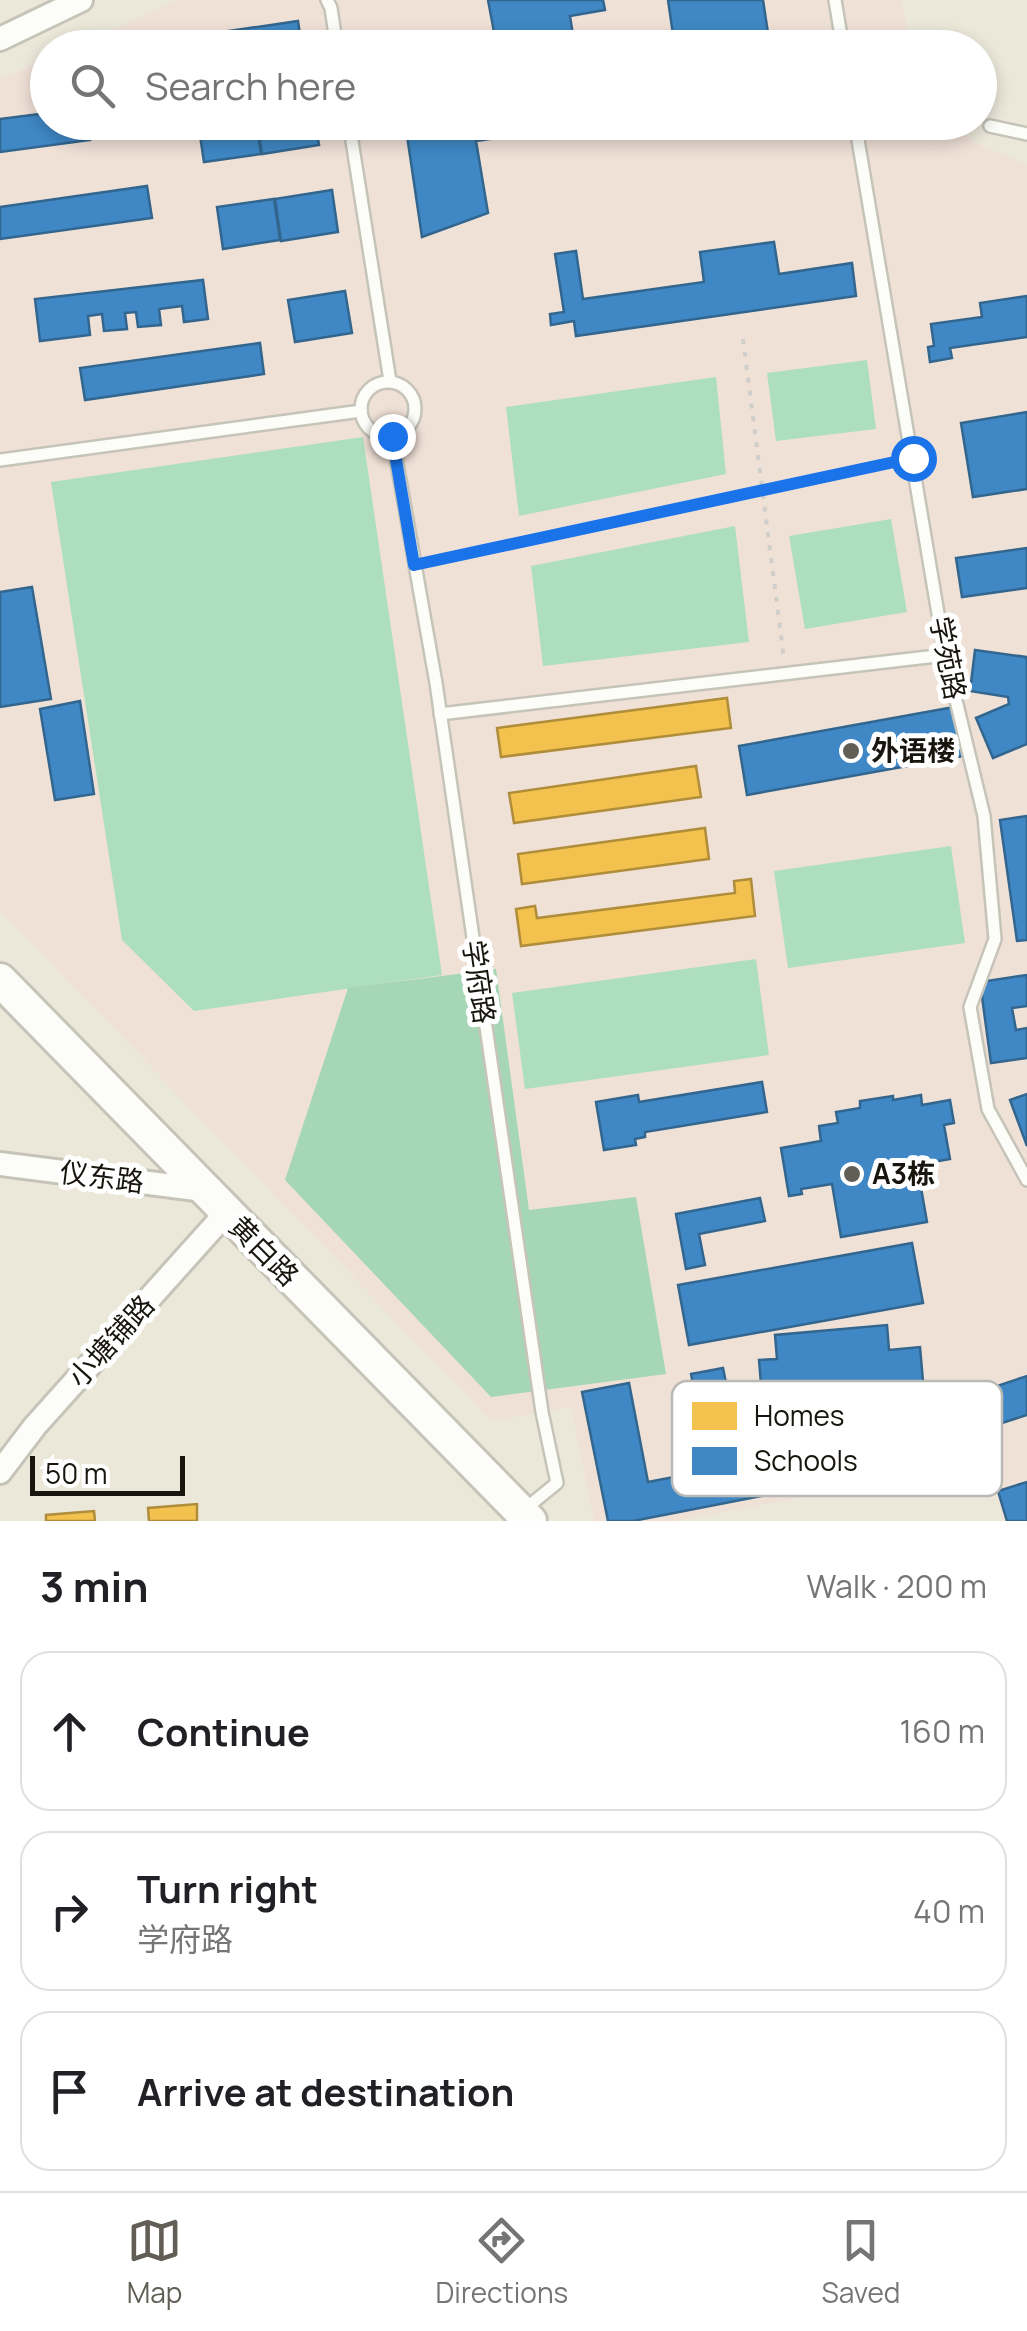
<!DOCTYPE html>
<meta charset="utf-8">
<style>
:root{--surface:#fff;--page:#f2f2f2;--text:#202124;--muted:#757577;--line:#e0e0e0;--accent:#615f55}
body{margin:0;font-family:Manrope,"Noto Sans SC",sans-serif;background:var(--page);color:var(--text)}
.scale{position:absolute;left:30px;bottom:25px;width:155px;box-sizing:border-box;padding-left:10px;border:5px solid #17150d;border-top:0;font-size:28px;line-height:35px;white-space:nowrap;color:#17150d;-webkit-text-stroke:8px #fff;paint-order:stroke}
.stop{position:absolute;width:30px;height:30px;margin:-22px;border:8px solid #1a73e8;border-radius:50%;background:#fff}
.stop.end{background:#1a73e8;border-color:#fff;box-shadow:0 2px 10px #0008}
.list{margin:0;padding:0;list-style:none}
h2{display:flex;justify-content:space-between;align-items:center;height:130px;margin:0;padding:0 40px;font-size:42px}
h2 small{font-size:32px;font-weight:400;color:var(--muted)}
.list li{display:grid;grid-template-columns:65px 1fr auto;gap:30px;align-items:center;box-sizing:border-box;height:160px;margin:0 20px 20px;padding:0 20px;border:2px solid var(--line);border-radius:30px}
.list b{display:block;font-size:38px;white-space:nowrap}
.list p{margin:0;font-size:32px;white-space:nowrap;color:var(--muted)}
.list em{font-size:32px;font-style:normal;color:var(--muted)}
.icon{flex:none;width:55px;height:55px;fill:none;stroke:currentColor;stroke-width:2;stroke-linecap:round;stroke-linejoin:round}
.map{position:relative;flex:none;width:1027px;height:1521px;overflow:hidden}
.search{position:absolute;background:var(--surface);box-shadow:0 5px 15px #0003;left:30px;right:30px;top:30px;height:110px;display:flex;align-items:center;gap:25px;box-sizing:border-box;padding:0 35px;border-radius:55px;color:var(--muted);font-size:38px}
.sheet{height:670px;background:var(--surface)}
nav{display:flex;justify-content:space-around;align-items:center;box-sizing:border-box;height:140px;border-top:2px solid var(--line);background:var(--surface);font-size:28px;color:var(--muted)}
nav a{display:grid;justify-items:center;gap:5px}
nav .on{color:var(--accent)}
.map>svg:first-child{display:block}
.education{fill:#f0e1d7}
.green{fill:#addebe}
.forest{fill:#a5d6b6}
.homes{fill:#f2c14e;stroke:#b08d3a;stroke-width:2.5}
.schools{fill:#3f88c5;stroke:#33668e;stroke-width:2.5}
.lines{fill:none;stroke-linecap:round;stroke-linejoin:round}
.lane-casing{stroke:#c6c4b8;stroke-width:16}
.street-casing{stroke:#c6c4b8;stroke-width:28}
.secondary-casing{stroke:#c6c4b8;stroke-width:38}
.path{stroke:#cfcecb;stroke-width:4;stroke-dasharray:5 8;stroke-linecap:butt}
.lane{stroke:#fcfcf9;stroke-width:11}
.street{stroke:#fcfcf9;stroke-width:22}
.secondary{stroke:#fcfcf9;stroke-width:32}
.route{stroke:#1a73e8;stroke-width:12}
.poi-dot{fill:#615f55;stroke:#fff;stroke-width:4}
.labels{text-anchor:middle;stroke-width:10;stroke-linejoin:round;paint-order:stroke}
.street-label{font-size:28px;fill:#17150d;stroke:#fff}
.poi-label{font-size:28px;font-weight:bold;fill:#17150d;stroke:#fff;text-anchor:start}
.key{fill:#fff;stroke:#b9b9b6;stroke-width:2.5}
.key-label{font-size:28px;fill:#17150d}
</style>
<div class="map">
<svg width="1027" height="1521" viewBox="0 0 1027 1521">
<rect width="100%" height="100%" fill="#ebe8da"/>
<!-- education -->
<g class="education">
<polygon points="178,0 902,0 910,47 72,48"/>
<polygon points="47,59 48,122 951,122 975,142 1027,165 1027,1521 1003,1521 990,1462 675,1521 594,1521 571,1407 492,1421 0,910 0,80"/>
</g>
<!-- green -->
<g class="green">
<polygon points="867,360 876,429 776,441 767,373"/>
<polygon points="716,377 726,474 519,516 506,407"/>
<polygon points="363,437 442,975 194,1011 122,940 51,482"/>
<polygon points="891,519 907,612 805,629 789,536"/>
<polygon points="735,526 749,642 543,666 531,566"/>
<polygon points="951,846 965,943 788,968 774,871"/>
<polygon points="756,959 769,1055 525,1089 512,993"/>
</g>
<!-- forest -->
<polygon class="forest" points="496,969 529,1210 636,1197 666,1374 491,1397 285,1180 348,988"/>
<!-- homes -->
<g class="homes">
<polygon points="727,698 731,728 501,757 497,728"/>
<polygon points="696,766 701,797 514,823 509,793"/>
<polygon points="705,828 709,859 522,884 518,854"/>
<polygon points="751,879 755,916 521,946 516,909 535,906 537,918 735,893 734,881"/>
<polygon points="197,1504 197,1521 149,1521 148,1508"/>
<polygon points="94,1511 95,1521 46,1521 46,1515"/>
</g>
<!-- schools -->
<g class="schools">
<polygon points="488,0 603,0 605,10 570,16 575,48 497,48"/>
<polygon points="668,0 763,0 768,33 706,44 706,48 675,48"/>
<polygon points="298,21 302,48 119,47"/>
<polygon points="801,32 804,48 768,48 766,38"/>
<polygon points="48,113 48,122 88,122 90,140 0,152 0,119"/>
<polygon points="198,122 256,122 261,154 204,162"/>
<polygon points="257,122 315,122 319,145 262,154"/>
<polygon points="405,122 602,122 476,141 488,213 422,237"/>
<polygon points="147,186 152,218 0,239 0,207"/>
<polygon points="332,190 338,232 281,241 275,199"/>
<polygon points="274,199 280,240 223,249 217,207"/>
<polygon points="774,242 779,274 852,263 856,296 576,336 574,321 551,325 550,314 564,312 555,254 576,251 583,299 704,282 700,252"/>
<polygon points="203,280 208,319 184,322 182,306 159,309 161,325 138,327 136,312 125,313 127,329 104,331 102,314 88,316 90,335 40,341 35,299"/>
<polygon points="345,291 352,333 295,342 288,300"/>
<polygon points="1027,296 1027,337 950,348 952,358 930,362 928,347 934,346 931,324 982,317 980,303"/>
<polygon points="260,343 264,374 85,400 80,368"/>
<polygon points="1027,412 1027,489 973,497 961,423"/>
<polygon points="1027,548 1027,588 962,597 956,558"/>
<polygon points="32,587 51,699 0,707 0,592"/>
<polygon points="975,650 1026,657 1027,659 1027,744 993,758 976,718 1009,704 1008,697 970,691"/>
<polygon points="80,701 94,794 55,800 40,709"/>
<polygon points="954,707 963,756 747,795 739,746"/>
<polygon points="1027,816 1027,940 1017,941 1000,820"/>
<polygon points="1027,975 1027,1006 1012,1008 1016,1030 1027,1028 1027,1058 991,1063 980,982"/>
<polygon points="762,1082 767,1112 645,1132 645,1137 635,1139 636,1145 604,1150 596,1102 638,1095 639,1102"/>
<polygon points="1027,1094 1027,1146 1010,1100"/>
<polygon points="921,1095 922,1105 950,1100 954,1123 944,1125 950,1159 917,1165 927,1222 841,1237 832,1184 801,1189 802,1194 789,1196 781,1148 821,1141 819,1126 838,1123 836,1112 860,1108 860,1101 893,1096 893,1100"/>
<polygon points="760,1198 765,1221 699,1234 705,1265 686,1269 676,1214"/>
<polygon points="912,1243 923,1303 689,1345 678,1285"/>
<polygon points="887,1325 889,1350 920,1347 923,1381 762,1396 759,1360 777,1359 775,1335"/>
<polygon points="723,1368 742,1462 898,1431 905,1468 633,1521 608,1521 582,1392 629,1383 648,1482 710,1470 691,1374"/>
<polygon points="1027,1376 1027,1415 999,1424 988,1389"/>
<polygon points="1027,1482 1027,1521 1007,1521 998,1491"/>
</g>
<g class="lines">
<!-- lane casing -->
<g class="lane-casing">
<g id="lane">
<polyline points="327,0 331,8 337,48"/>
<polyline points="835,0 843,48"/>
<polyline points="349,122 390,381"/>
<polyline points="855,122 945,655 984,816 995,939 970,1007 988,1109 1027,1180"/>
<polyline points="990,126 1027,134"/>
<circle cx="388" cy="409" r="27"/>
<polyline points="392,435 436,683 542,1412 557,1483 525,1509"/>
<polyline points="0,460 361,411"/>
<polyline points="440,714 945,655"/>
</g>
</g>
<!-- street casing -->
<g class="street-casing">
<g id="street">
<polyline points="0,39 81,0"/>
<polyline points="0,1164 204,1190"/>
<polyline points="0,1472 35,1426 226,1213"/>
</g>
</g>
<!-- secondary casing -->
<g class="secondary-casing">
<polyline id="secondary" points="0,980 530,1521"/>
</g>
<!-- path -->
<g class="path">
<polyline points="743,339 784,659"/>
<polyline points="429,562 898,461"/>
</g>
<!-- lane -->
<use href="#lane" class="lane"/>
<!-- street -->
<use href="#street" class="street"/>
<!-- secondary -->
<use href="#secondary" class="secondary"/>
</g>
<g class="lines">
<!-- route -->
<polyline class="route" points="392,436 414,565 913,458"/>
</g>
<!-- markers -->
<g class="poi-dot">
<circle cx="851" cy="751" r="10"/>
<circle cx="852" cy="1174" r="10"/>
</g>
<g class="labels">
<!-- street labels -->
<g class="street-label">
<text transform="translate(948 658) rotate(79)" y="10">学苑路</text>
<text transform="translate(479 982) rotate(82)" y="10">学府路</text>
<text transform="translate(102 1177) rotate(7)" y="10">仪东路</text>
<text transform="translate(264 1251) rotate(45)" y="10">黄白路</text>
<text transform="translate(111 1341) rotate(-48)" y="10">小塘铺路</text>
</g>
<!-- poi labels -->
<g class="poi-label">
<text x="871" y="761">外语楼</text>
<text x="872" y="1184">A3栋</text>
</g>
</g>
<!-- legend -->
<rect x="672" y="1381" width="330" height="115" rx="15" class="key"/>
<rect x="692" y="1402" width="45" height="28" fill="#f2c14e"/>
<rect x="692" y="1447" width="45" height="28" fill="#3f88c5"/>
<g class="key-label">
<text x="754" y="1426">Homes</text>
<text x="754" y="1471">Schools</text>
</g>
</svg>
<div class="scale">50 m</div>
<div class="stop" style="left:913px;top:458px"></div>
<div class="stop end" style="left:392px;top:436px"></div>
<div class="search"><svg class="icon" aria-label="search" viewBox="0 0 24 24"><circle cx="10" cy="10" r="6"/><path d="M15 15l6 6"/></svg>Search here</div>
</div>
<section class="sheet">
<h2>3 min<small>Walk · 200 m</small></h2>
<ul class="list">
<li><svg class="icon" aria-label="ahead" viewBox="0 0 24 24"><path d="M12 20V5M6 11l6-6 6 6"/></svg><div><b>Continue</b></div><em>160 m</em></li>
<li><svg class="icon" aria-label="right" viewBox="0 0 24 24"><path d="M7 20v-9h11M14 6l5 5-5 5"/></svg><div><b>Turn right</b><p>学府路</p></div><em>40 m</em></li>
<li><svg class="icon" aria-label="arrive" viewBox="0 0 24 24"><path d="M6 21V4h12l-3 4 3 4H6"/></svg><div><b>Arrive at destination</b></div></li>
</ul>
</section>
<nav>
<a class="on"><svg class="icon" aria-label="map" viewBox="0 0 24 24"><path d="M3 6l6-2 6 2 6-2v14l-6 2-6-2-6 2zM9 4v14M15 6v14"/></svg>Map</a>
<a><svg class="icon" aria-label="directions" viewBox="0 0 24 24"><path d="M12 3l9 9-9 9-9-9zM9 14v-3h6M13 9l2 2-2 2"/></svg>Directions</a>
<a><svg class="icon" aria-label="saved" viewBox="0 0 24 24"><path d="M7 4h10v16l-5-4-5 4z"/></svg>Saved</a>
</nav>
